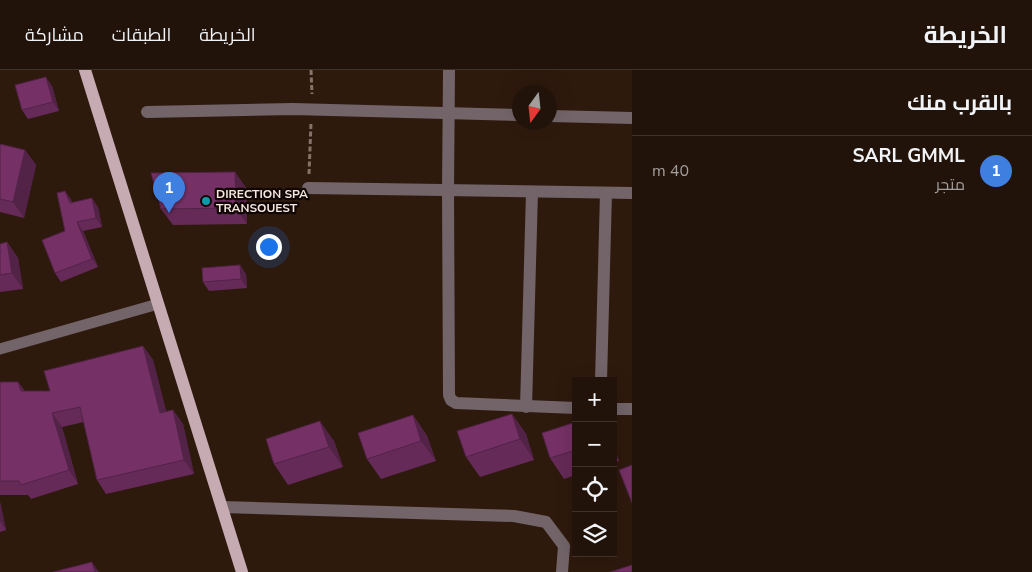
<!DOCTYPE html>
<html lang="ar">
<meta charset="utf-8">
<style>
:root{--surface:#22130a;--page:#2a1c13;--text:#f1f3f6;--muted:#a29e9c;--line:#3f322b;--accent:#c5a6f0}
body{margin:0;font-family:"Nunito Sans",Cairo,sans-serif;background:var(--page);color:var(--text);direction:rtl}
.controls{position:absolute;right:15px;bottom:15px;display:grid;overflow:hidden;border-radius:0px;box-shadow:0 5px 20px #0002}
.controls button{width:45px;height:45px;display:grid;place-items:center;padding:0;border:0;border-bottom:1px solid var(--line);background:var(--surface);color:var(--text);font:25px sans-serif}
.compass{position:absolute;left:512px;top:15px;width:45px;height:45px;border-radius:50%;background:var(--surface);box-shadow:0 5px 20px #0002;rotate:195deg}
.you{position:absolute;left:268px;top:176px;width:18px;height:18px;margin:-12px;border:4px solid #fff;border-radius:50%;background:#1a73e8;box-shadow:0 0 0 8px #1a73e833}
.badge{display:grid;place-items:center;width:32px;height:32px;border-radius:50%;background:var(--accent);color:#fff;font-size:16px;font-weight:700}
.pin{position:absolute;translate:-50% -41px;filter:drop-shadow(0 1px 2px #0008)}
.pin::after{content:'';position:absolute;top:26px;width:18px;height:15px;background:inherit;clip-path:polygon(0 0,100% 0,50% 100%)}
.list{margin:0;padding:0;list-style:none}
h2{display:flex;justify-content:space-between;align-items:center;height:65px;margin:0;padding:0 20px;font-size:21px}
h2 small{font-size:16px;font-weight:400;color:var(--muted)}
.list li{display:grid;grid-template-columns:32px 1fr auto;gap:15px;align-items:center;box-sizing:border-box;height:70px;padding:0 20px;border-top:1px solid var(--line)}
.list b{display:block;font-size:19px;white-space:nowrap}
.list p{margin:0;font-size:16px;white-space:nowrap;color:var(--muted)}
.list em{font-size:16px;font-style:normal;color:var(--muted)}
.icon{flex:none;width:28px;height:28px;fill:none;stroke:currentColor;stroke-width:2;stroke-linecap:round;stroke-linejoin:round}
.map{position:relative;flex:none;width:632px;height:502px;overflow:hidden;direction:ltr}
header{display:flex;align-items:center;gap:30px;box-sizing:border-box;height:70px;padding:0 25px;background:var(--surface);border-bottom:1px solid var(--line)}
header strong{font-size:24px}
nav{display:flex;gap:28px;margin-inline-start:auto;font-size:18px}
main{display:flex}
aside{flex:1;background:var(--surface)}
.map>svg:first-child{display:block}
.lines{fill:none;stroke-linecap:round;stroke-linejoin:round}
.path{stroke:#857268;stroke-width:3;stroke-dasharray:5 2.5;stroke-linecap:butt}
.service{stroke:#726468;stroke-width:11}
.minor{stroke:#726468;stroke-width:12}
.primary{stroke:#c7abb2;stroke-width:12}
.wall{fill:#652a57}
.shaded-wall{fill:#522247}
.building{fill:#753165;stroke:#522247}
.culture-dot{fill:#0f9aa8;stroke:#0f0603;stroke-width:2}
.labels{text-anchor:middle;stroke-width:4.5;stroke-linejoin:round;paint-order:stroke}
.poi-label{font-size:12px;font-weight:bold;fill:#f6e6df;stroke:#0f0603;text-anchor:start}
</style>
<header>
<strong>الخريطة</strong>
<nav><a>الخريطة</a><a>الطبقات</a><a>مشاركة</a></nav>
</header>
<main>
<aside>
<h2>بالقرب منك<small></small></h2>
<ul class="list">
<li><span class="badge" style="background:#3f7fe0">1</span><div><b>SARL GMML</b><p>متجر</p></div><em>40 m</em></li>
</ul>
</aside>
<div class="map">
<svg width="632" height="502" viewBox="0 0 632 502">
<rect width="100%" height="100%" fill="#2e190d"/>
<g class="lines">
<!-- path -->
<g class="path">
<polyline points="311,0 312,24"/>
<polyline points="309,104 311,53"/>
</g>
<!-- service -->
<polyline class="service" points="0,279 158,234"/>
<!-- minor -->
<g class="minor">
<polyline points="449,0 448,120 449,325 451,330 456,333 576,338"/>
<polyline points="147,42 293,39 520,45"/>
<polyline points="550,46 632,48"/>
<polyline points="308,118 632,123"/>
<polyline points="601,311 606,123"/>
<polyline points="526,337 532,122"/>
<polyline points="613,339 632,339"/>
<polyline points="222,437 514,446 546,452 564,476 562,502"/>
</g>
<!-- primary -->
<polyline class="primary" points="85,0 242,502"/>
</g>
<!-- wall -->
<g class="wall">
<polygon points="52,16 59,41 28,49 22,40"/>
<polygon points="0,74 25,80 36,95 24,148 0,142"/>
<polygon points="235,102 246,118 247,154 173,155 161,139"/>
<polygon points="65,121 72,132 98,137 102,157 83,161 98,197 61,212 55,203 65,161"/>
<polygon points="7,172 18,188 23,219 0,222 0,174"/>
<polygon points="246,204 247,218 209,221 203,212"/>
<polygon points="143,276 153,290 166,341 173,340 183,354 194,404 106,424 97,410 84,352 62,357 78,414 31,429 28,425 0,425 0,312 18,312 25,321 50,321"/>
<polygon points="512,344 526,364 534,390 480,407 466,387"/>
<polygon points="413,345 427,366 436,391 381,409 367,389"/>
<polygon points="576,352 576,405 564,409 550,388"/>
<polygon points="334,371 343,397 288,415 274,394"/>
<polygon points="613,374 619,391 613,393"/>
<polygon points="0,432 6,460 0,462"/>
</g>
<!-- shaded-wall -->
<g class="shaded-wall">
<polygon points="46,7 52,16 59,41 53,32"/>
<polygon points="25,80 36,95 24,148 13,132"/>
<polygon points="235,102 246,118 247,154 236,138"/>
<polygon points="65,121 71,129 76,142 70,133"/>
<polygon points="92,128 98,137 102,157 96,148"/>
<polygon points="77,152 83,161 98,197 92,189"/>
<polygon points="7,172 18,188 23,219 12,203"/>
<polygon points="240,195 246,204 247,218 241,209"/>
<polygon points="143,276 153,290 170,356 160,343"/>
<polygon points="18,312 28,326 21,321"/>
<polygon points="173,340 183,354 194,404 184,390"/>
<polygon points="52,343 62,357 78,414 69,400"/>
<polygon points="512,344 526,364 534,390 520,369"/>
<polygon points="413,345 427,366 436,391 421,371"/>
<polygon points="320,351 334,371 343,397 329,377"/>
<polygon points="613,374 619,391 613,383"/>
<polygon points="0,432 6,460 0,451"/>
<polygon points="92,492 99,502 95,502"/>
</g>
<!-- building -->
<g class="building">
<polygon points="46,7 53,32 22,40 15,15"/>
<polygon points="0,74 25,80 13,132 0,129"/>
<polygon points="235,102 236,138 161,139 151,103"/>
<polygon points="65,121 70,133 92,128 96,148 77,152 92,189 55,203 42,170 65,161 57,123"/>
<polygon points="7,172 12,203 0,205 0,174"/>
<polygon points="240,195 241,209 203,212 202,198"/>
<polygon points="143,276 160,343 173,340 184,390 97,410 80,337 52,343 69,400 21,415 19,411 0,411 0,312 18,312 21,321 50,321 44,301"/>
<polygon points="512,344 520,369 466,387 457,361"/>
<polygon points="413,345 421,371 367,389 358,363"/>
<polygon points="320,351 329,377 274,394 266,369"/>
<polygon points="576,352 576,380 550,388 542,363"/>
<polygon points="632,395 632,433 619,400"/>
<polygon points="92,492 95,502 53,502"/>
<polygon points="632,495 632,502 610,502"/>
</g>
<!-- markers -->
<circle class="culture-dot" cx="206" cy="131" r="5"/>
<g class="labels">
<!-- poi labels -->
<g class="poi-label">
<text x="216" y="128">DIRECTION SPA<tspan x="216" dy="14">TRANSOUEST</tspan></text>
</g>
</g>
</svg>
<div class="controls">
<button>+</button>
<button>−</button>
<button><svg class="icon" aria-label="locate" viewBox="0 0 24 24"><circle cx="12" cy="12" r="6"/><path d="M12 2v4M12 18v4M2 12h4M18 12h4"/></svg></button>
<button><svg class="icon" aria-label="layers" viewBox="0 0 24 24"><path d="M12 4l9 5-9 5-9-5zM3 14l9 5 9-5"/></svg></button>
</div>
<svg class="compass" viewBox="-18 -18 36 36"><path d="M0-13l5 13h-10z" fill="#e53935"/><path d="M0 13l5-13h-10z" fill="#a29e9c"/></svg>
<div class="you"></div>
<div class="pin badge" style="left:169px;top:143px;background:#3f7fe0">1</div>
</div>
</main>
